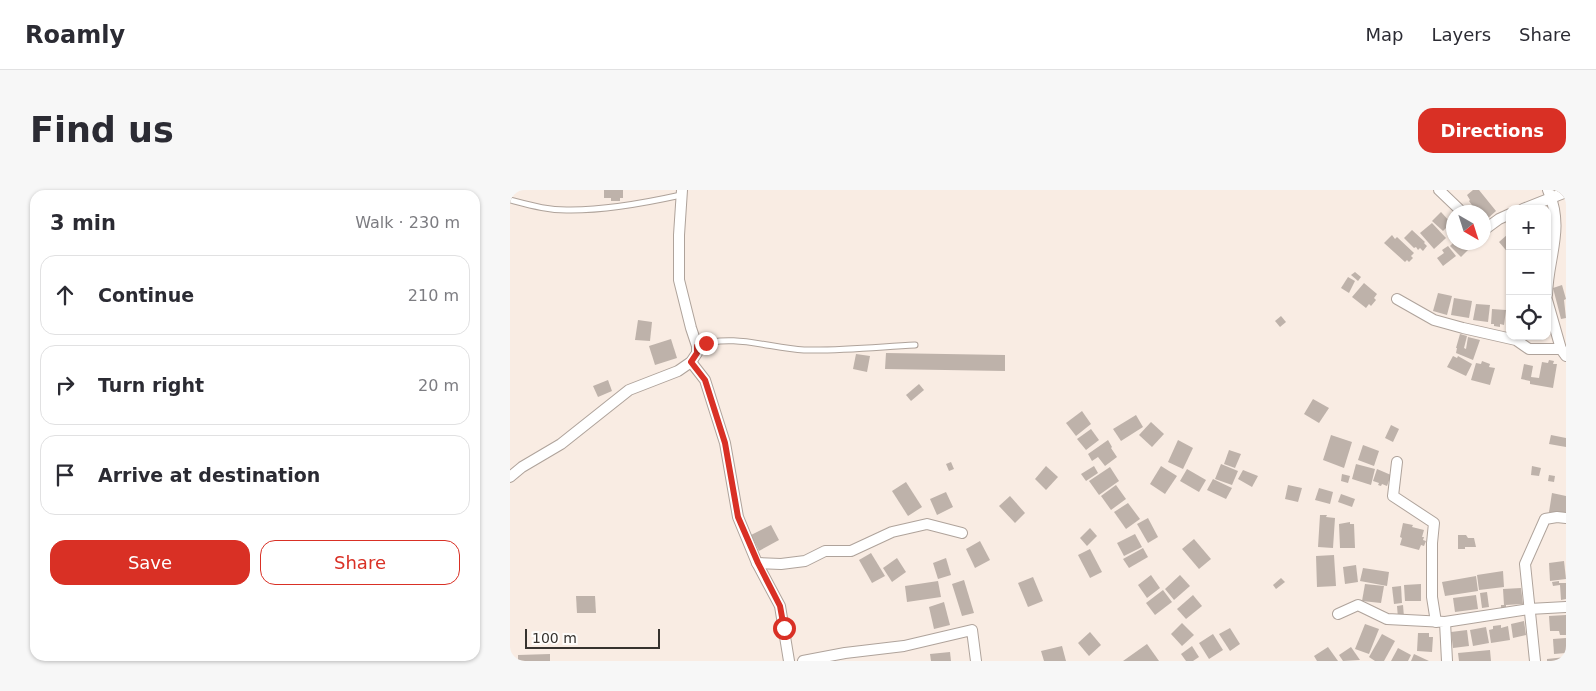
<!DOCTYPE html>
<meta charset="utf-8">
<style>
:root{--surface:#fff;--page:#f7f7f7;--text:#2b2b33;--muted:#7c7c81;--line:#e1e1e2;--accent:#d93025}
body{margin:0;font-family:"DejaVu Sans",sans-serif;background:var(--page);color:var(--text)}
.controls{position:absolute;right:15px;top:15px;display:grid;overflow:hidden;border-radius:10px;box-shadow:0 1px 4px #0004}
.controls button{width:45px;height:45px;display:grid;place-items:center;padding:0;border:0;border-bottom:1px solid var(--line);background:var(--surface);color:var(--text);font:25px sans-serif}
.compass{position:absolute;left:936px;top:15px;width:45px;height:45px;border-radius:50%;background:var(--surface);box-shadow:0 1px 4px #0004;rotate:141deg}
.scale{position:absolute;left:15px;bottom:12px;width:135px;box-sizing:border-box;padding-left:5px;border:2px solid #36322e;border-top:0;font-size:14px;line-height:18px;white-space:nowrap;color:#36322e;-webkit-text-stroke:4px #fefcfa;paint-order:stroke}
.stop{position:absolute;width:15px;height:15px;margin:-11px;border:4px solid #d93025;border-radius:50%;background:#fff}
.stop.end{background:#d93025;border-color:#fff;box-shadow:0 1px 5px #0008}
.list{margin:0;padding:0;list-style:none}
h2{display:flex;justify-content:space-between;align-items:center;height:65px;margin:0;padding:0 20px;font-size:21px}
h2 small{font-size:16px;font-weight:400;color:var(--muted)}
.list li{display:grid;grid-template-columns:32px 1fr auto;gap:15px;align-items:center;box-sizing:border-box;height:80px;margin:0 10px 10px;padding:0 10px;border:1px solid var(--line);border-radius:15px}
.list b{display:block;font-size:19px;white-space:nowrap}
.list em{font-size:16px;font-style:normal;color:var(--muted)}
.actions{display:flex;gap:10px;padding:15px 20px}
.actions a{flex:1;padding:11px 0;border:1px solid var(--accent);border-radius:15px;text-align:center;font-size:18px;color:var(--accent)}
.actions .main{background:var(--accent);color:#fff}
.icon{flex:none;width:28px;height:28px;fill:none;stroke:currentColor;stroke-width:2;stroke-linecap:round;stroke-linejoin:round}
.map{position:relative;flex:none;width:1056px;height:471px;overflow:hidden;border-radius:15px}
header{display:flex;align-items:center;gap:30px;box-sizing:border-box;height:70px;padding:0 25px;background:var(--surface);border-bottom:1px solid var(--line)}
header strong{font-size:24px}
nav{display:flex;gap:28px;margin-inline-start:auto;font-size:18px}
.intro{display:flex;align-items:center;justify-content:space-between;box-sizing:border-box;height:120px;padding:0 30px}
h1{margin:0;font-size:35px}
.button{padding:12px 22px;border-radius:15px;background:var(--accent);color:#fff;font-size:18px;font-weight:700}
main{display:flex;gap:30px;padding:0 30px}
aside{flex:1;background:var(--surface);border-radius:15px;box-shadow:0 1px 4px #0004}
.map>svg:first-child{display:block}
.building{fill:#beb2aa}
.lines{fill:none;stroke-linecap:round;stroke-linejoin:round}
.lane-casing{stroke:#afa39b;stroke-width:7}
.street-casing{stroke:#afa39b;stroke-width:12}
.lane{stroke:#fff;stroke-width:5}
.street{stroke:#fff;stroke-width:10}
.route{stroke:#d93025;stroke-width:6}
</style>
<header>
<strong>Roamly</strong>
<nav><a>Map</a><a>Layers</a><a>Share</a></nav>
</header>
<div class="intro"><h1>Find us</h1><a class="button">Directions</a></div>
<main>
<aside>
<h2>3 min<small>Walk · 230 m</small></h2>
<ul class="list">
<li><svg class="icon" aria-label="ahead" viewBox="0 0 24 24"><path d="M12 20V5M6 11l6-6 6 6"/></svg><div><b>Continue</b></div><em>210 m</em></li>
<li><svg class="icon" aria-label="right" viewBox="0 0 24 24"><path d="M7 20v-9h11M14 6l5 5-5 5"/></svg><div><b>Turn right</b></div><em>20 m</em></li>
<li><svg class="icon" aria-label="arrive" viewBox="0 0 24 24"><path d="M6 21V4h12l-3 4 3 4H6"/></svg><div><b>Arrive at destination</b></div></li>
</ul>
<div class="actions"><a class="main">Save</a><a>Share</a></div>
</aside>
<div class="map">
<svg width="1056" height="471" viewBox="0 0 1056 471">
<rect width="100%" height="100%" fill="#f9ece3"/>
<!-- building -->
<g class="building">
<polygon points="94,0 113,0 113,8 110,8 110,11 101,11 101,8 94,8"/>
<polygon points="963,0 969,0 986,21 976,30 974,26 974,22 971,22 966,17 964,18 959,11 960,10 957,5"/>
<polygon points="931,22 941,33 933,41 922,31"/>
<polygon points="922,33 936,48 924,59 910,43"/>
<polygon points="902,40 915,52 914,53 917,56 913,61 910,58 908,60 906,57 904,58 894,48"/>
<polygon points="998,44 1000,46 1000,65 989,52"/>
<polygon points="882,45 885,49 887,47 904,63 901,66 903,68 899,72 897,70 895,72 874,53"/>
<polygon points="944,52 958,52 962,56 951,67 940,56"/>
<polygon points="938,56 946,66 933,76 927,68 934,63 932,60"/>
<polygon points="845,82 851,87 848,91 841,85"/>
<polygon points="838,87 845,91 839,103 831,98"/>
<polygon points="854,93 867,104 864,108 866,110 861,116 859,114 856,118 842,107"/>
<polygon points="1052,95 1056,109 1054,110 1056,128 1051,129 1043,98"/>
<polygon points="928,103 942,106 937,125 923,121"/>
<polygon points="944,108 962,111 959,128 941,125"/>
<polygon points="966,114 980,115 978,132 963,130"/>
<polygon points="982,119 996,120 994,135 990,134 990,137 984,136 984,134 981,134"/>
<polygon points="771,126 776,132 770,137 765,131"/>
<polygon points="128,130 142,132 140,151 125,150"/>
<polygon points="950,144 957,146 954,158 956,159 958,147 970,150 963,170 946,163 947,158 946,158"/>
<polygon points="161,149 167,168 145,175 139,156"/>
<polygon points="376,163 495,165 495,181 375,179"/>
<polygon points="346,164 360,166 357,182 343,179"/>
<polygon points="943,166 947,168 948,166 962,174 956,186 937,177"/>
<polygon points="1039,170 1044,171 1043,174 1047,174 1043,198 1020,194 1020,191 1011,189 1014,174 1023,176 1021,187 1029,188 1032,172 1038,173"/>
<polygon points="972,171 980,174 979,177 985,178 980,195 961,190 966,173 971,174"/>
<polygon points="98,190 102,201 88,207 83,196"/>
<polygon points="409,194 414,200 401,211 396,205"/>
<polygon points="803,209 819,218 809,233 794,224"/>
<polygon points="572,221 581,234 566,246 556,233"/>
<polygon points="626,225 633,237 611,251 603,239"/>
<polygon points="641,232 654,244 642,257 629,245"/>
<polygon points="881,235 889,239 883,252 875,248"/>
<polygon points="581,239 589,250 576,260 567,249"/>
<polygon points="821,245 842,252 834,278 813,270"/>
<polygon points="1041,245 1056,248 1056,257 1039,254"/>
<polygon points="598,250 602,257 601,258 607,267 595,276 588,267 582,271 578,264"/>
<polygon points="668,250 683,258 673,279 658,272"/>
<polygon points="853,255 869,261 864,276 848,270"/>
<polygon points="719,260 731,264 725,278 714,274"/>
<polygon points="441,272 444,279 439,281 436,274"/>
<polygon points="711,274 728,281 722,295 705,289"/>
<polygon points="846,274 865,279 861,295 842,289"/>
<polygon points="536,276 548,287 536,300 525,289"/>
<polygon points="584,276 588,283 576,291 571,284"/>
<polygon points="651,276 667,286 655,304 640,294"/>
<polygon points="1022,276 1031,278 1029,286 1021,285"/>
<polygon points="600,277 609,291 589,305 579,291"/>
<polygon points="677,279 696,290 689,302 670,291"/>
<polygon points="867,279 881,285 877,296 872,294 871,296 868,295 869,293 863,291"/>
<polygon points="733,280 748,286 742,297 728,289"/>
<polygon points="832,284 840,286 838,293 831,291"/>
<polygon points="1039,285 1045,286 1044,292 1038,291"/>
<polygon points="703,289 722,298 716,309 697,300"/>
<polygon points="396,292 412,317 398,326 382,301"/>
<polygon points="606,295 616,309 601,320 591,306"/>
<polygon points="778,295 792,298 788,312 775,309"/>
<polygon points="809,298 823,302 820,314 805,310"/>
<polygon points="436,302 443,317 427,325 420,309"/>
<polygon points="1042,303 1056,306 1056,323 1054,325 1039,322"/>
<polygon points="831,304 845,309 842,317 828,312"/>
<polygon points="500,306 515,323 505,333 489,316"/>
<polygon points="618,313 630,329 616,339 604,322"/>
<polygon points="810,325 817,325 816,327 825,328 823,358 808,357"/>
<polygon points="638,328 648,347 638,353 627,334"/>
<polygon points="840,332 840,334 844,334 845,358 830,358 829,334"/>
<polygon points="893,333 903,335 902,337 914,340 912,347 914,347 913,350 916,351 914,356 911,355 909,360 890,355 892,348 890,347"/>
<polygon points="261,335 269,350 249,361 241,345"/>
<polygon points="580,338 587,346 577,356 570,348"/>
<polygon points="625,344 632,357 614,366 607,353"/>
<polygon points="948,345 956,345 958,348 964,348 966,357 955,357 955,359 948,359"/>
<polygon points="684,349 701,369 689,379 672,359"/>
<polygon points="470,351 480,370 465,378 456,359"/>
<polygon points="633,358 638,367 619,378 613,369"/>
<polygon points="580,359 592,382 580,388 568,365"/>
<polygon points="361,363 375,386 362,393 349,370"/>
<polygon points="824,365 826,396 807,397 806,366"/>
<polygon points="387,368 396,382 382,392 373,378"/>
<polygon points="436,368 441,385 428,389 423,373"/>
<polygon points="1054,371 1056,389 1040,391 1039,373"/>
<polygon points="846,375 848,392 835,394 833,377"/>
<polygon points="853,378 879,382 877,396 850,391"/>
<polygon points="993,381 994,397 969,400 967,385"/>
<polygon points="641,385 650,398 637,408 628,395"/>
<polygon points="670,385 680,396 664,410 655,399"/>
<polygon points="966,386 968,401 935,406 932,392"/>
<polygon points="523,387 533,411 518,417 508,393"/>
<polygon points="771,388 775,392 766,399 763,395"/>
<polygon points="454,390 464,423 452,426 442,394"/>
<polygon points="428,391 431,407 397,412 395,396"/>
<polygon points="1049,391 1049,393 1056,393 1056,409 1051,410 1050,395 1043,396 1042,392"/>
<polygon points="855,394 874,396 871,413 852,411"/>
<polygon points="911,394 911,411 895,411 894,395"/>
<polygon points="891,396 892,413 884,414 882,397"/>
<polygon points="1011,398 1013,414 996,415 996,421 991,421 991,415 994,415 993,399"/>
<polygon points="653,400 662,412 645,425 636,413"/>
<polygon points="977,402 979,417 972,418 970,403"/>
<polygon points="683,405 692,416 676,429 667,419"/>
<polygon points="966,405 968,419 945,422 943,408"/>
<polygon points="66,406 85,406 86,423 67,423"/>
<polygon points="434,412 440,435 424,439 419,417"/>
<polygon points="893,415 894,427 888,428 887,416"/>
<polygon points="1056,425 1056,445 1050,445 1049,441 1040,441 1039,426"/>
<polygon points="1014,431 1016,445 1003,448 1001,434"/>
<polygon points="672,433 684,445 672,456 661,444"/>
<polygon points="855,434 869,439 859,464 845,459"/>
<polygon points="991,435 991,438 998,436 1000,450 981,453 979,440 983,439 983,436"/>
<polygon points="976,437 979,453 963,456 960,440"/>
<polygon points="720,438 730,454 720,461 709,444"/>
<polygon points="957,440 959,456 943,458 941,442"/>
<polygon points="580,442 591,455 579,466 568,453"/>
<polygon points="908,443 919,443 919,447 923,447 922,462 907,461"/>
<polygon points="703,444 713,460 699,469 689,453"/>
<polygon points="872,444 885,451 874,471 865,471 859,467"/>
<polygon points="1056,448 1056,463 1044,464 1043,449"/>
<polygon points="637,454 649,471 613,471"/>
<polygon points="552,456 556,471 534,471 531,461"/>
<polygon points="682,456 689,467 683,471 676,471 671,464"/>
<polygon points="818,457 828,471 807,471 804,466"/>
<polygon points="841,457 850,470 833,471 829,465"/>
<polygon points="888,458 901,465 898,471 881,471"/>
<polygon points="980,460 981,471 949,471 948,463"/>
<polygon points="440,462 441,471 421,471 420,464"/>
<polygon points="40,464 40,471 8,471 8,465"/>
<polygon points="904,464 919,471 901,471"/>
<polygon points="1056,467 1056,471 1037,471 1037,469"/>
</g>
<g class="lines">
<!-- lane casing -->
<g class="lane-casing">
<g id="lane">
<path d="M0,10C19,15 40,21 61,20C98,20 135,13 171,5"/>
<path d="M187,156C222,143 259,158 294,160C331,161 368,157 405,155"/>
</g>
</g>
<!-- street casing -->
<g class="street-casing">
<g id="street">
<polyline points="929,0 952,22"/>
<polyline points="1013,19 1056,2"/>
<polyline points="974,40 989,29 1000,24"/>
<path d="M1037,105C1038,66 1055,39 1038,0"/>
<polyline points="887,109 924,130 953,138 1006,150 1019,159 1051,159"/>
<polyline points="1037,110 1051,159 1056,166"/>
<polyline points="181,172 195,190 215,253 228,327 247,373 270,416 279,471"/>
<polyline points="887,272 883,306 924,333 922,353 922,407 926,432"/>
<polyline points="0,287 12,277 51,254 119,200 168,181 181,172 187,163 187,156 181,138 169,90 169,45 172,0"/>
<polyline points="247,373 271,374 295,371 315,361 341,361 382,342 417,334 452,343"/>
<polyline points="828,424 848,415 877,429 935,432 937,471"/>
<polyline points="935,432 1019,419 1056,417"/>
<polyline points="293,471 335,463 394,456 462,440 466,471"/>
<polyline points="1025,471 1015,374 1035,329 1047,327 1056,328"/>
</g>
</g>
<!-- lane -->
<use href="#lane" class="lane"/>
<!-- street -->
<use href="#street" class="street"/>
</g>
<g class="lines">
<!-- route -->
<polyline class="route" points="196,153 187,156 187,163 181,172 195,190 215,253 228,327 248,373 270,416 274,438"/>
</g>
</svg>
<div class="controls">
<button>+</button>
<button>−</button>
<button><svg class="icon" aria-label="locate" viewBox="0 0 24 24"><circle cx="12" cy="12" r="6"/><path d="M12 2v4M12 18v4M2 12h4M18 12h4"/></svg></button>
</div>
<svg class="compass" viewBox="-18 -18 36 36"><path d="M0-13l5 13h-10z" fill="#e53935"/><path d="M0 13l5-13h-10z" fill="#7c7c81"/></svg>
<div class="scale">100 m</div>
<div class="stop" style="left:274px;top:438px"></div>
<div class="stop end" style="left:196px;top:153px"></div>
</div>
</main>
